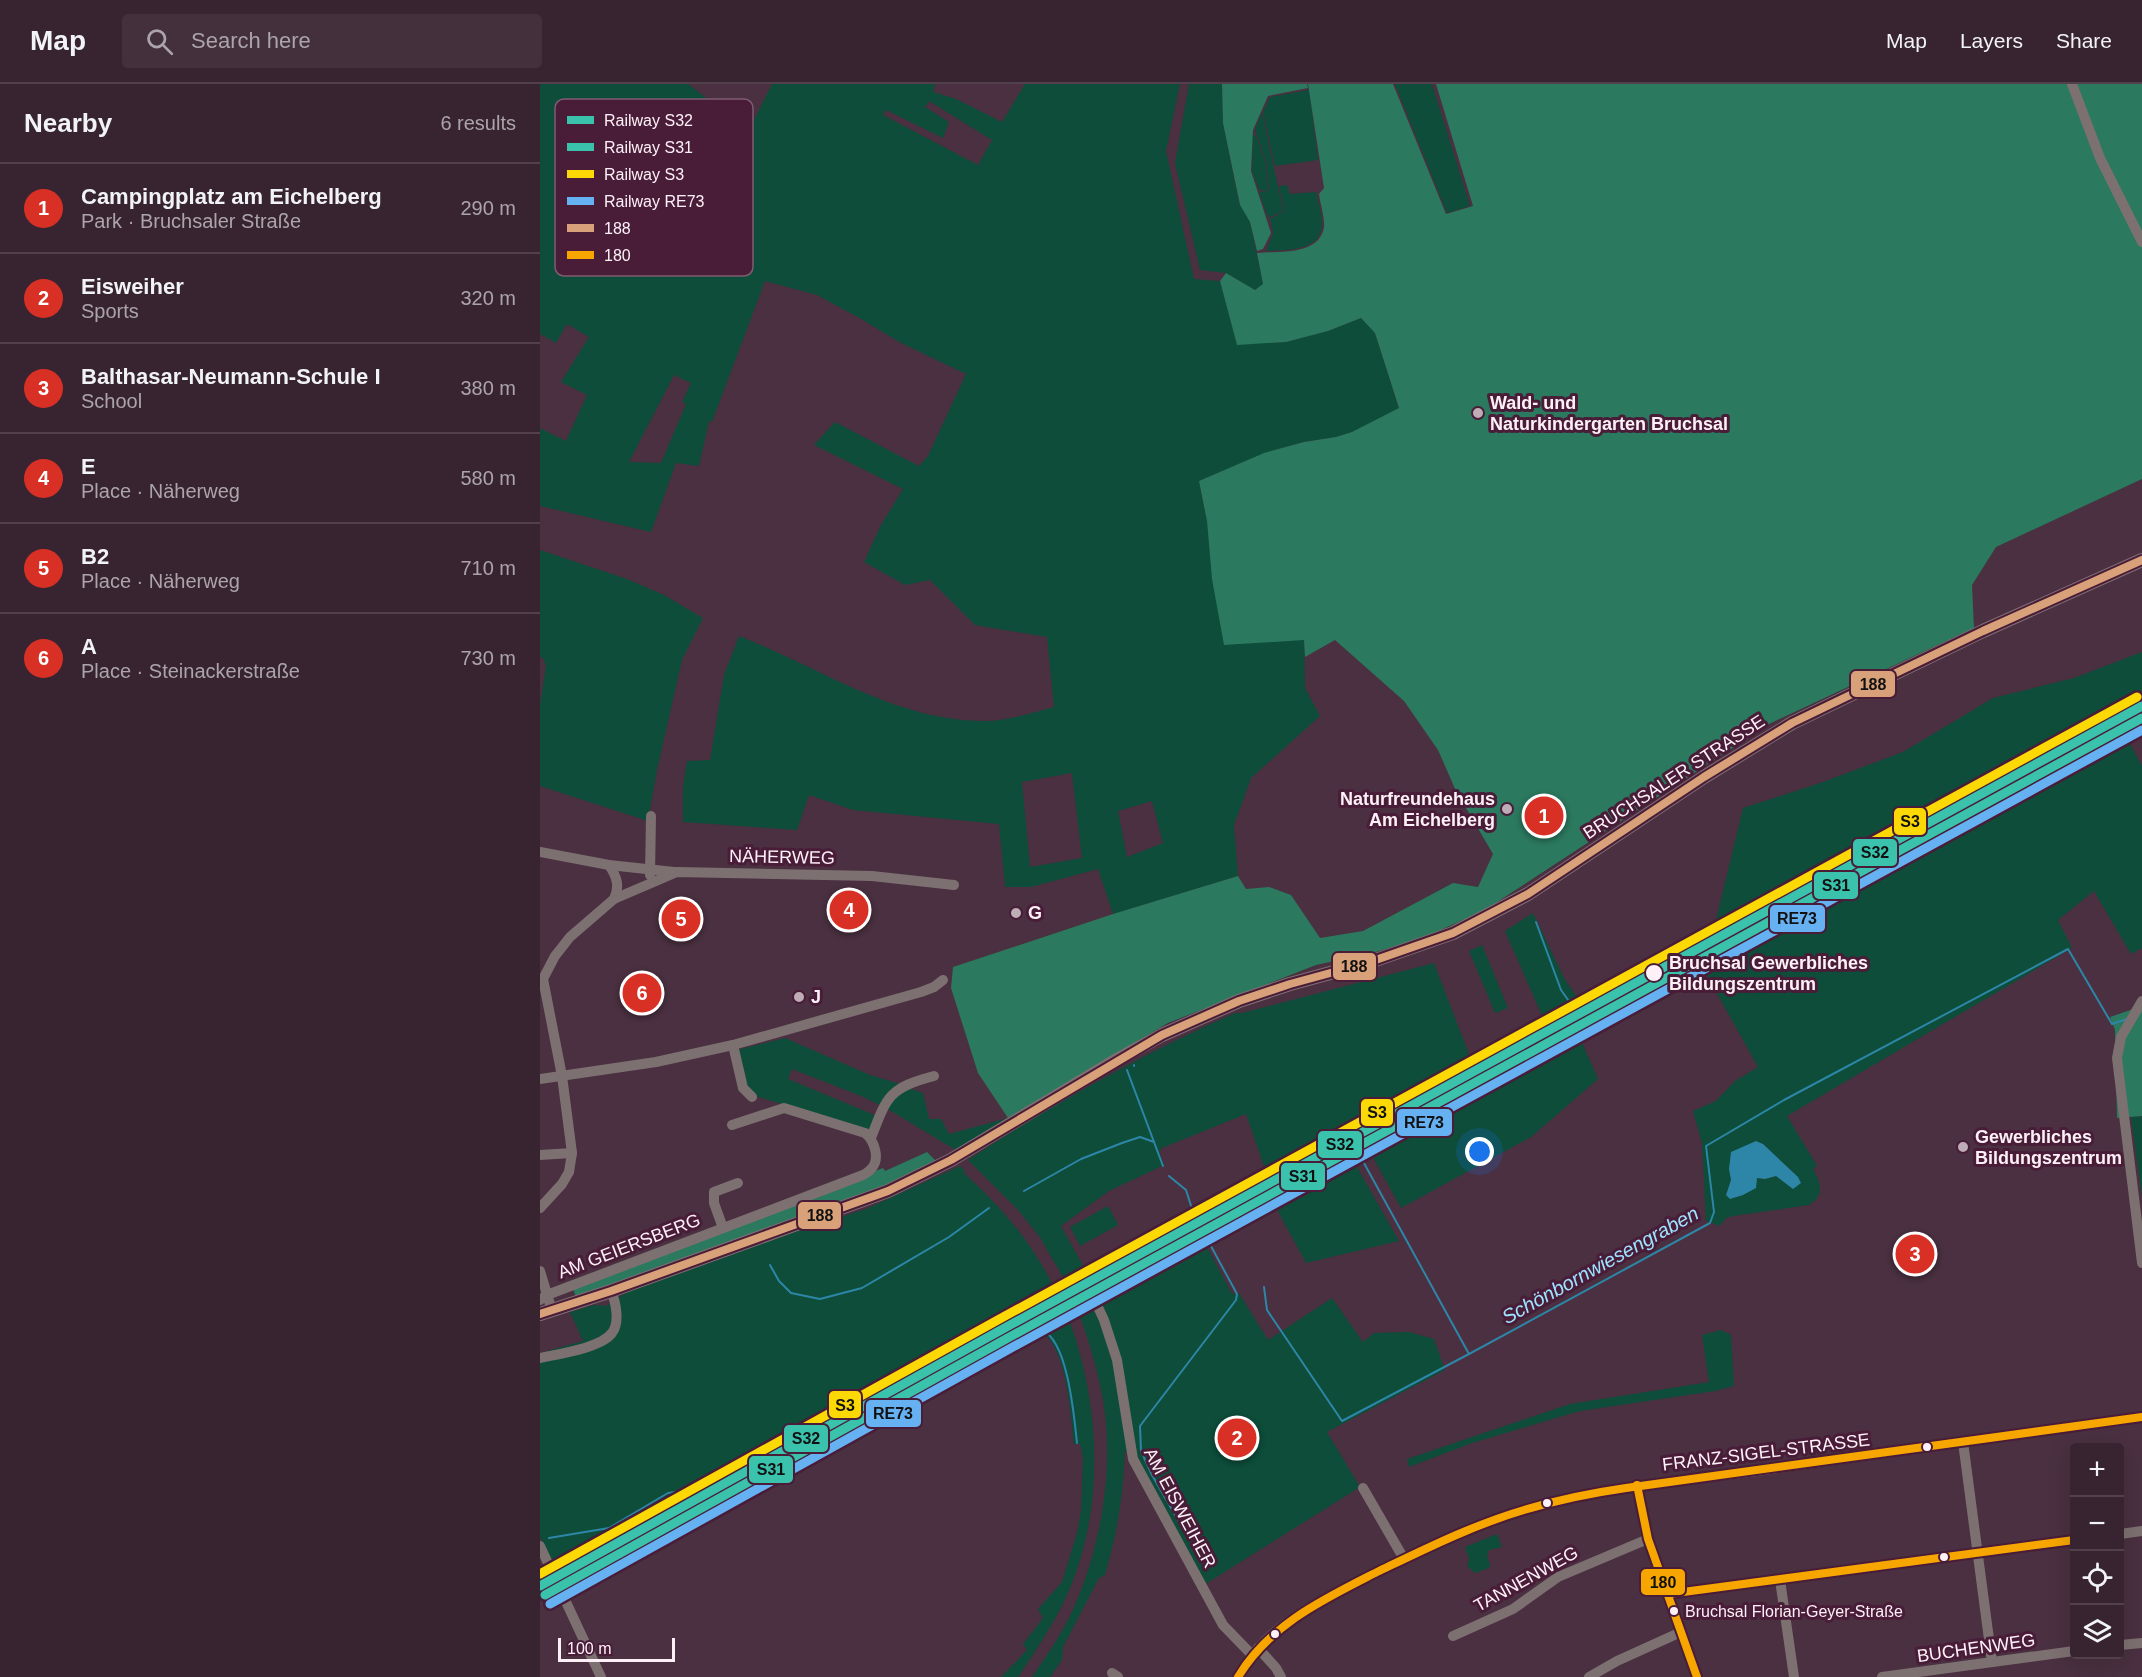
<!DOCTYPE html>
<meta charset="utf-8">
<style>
:root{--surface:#382430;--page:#43303c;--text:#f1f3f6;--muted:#aba4ab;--line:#52414c;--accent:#d93025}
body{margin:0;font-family:Helvetica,sans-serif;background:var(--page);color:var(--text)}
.controls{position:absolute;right:18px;bottom:18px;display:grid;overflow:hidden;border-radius:6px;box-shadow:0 6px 24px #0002}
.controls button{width:54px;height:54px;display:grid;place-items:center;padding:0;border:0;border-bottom:2px solid var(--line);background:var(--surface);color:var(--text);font:30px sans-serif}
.scale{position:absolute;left:18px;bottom:15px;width:117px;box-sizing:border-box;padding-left:6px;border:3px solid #fdf1f7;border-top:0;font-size:16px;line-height:21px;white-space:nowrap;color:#fdf1f7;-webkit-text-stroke:4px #491c38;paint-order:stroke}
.you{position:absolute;left:940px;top:1068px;width:21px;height:21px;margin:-15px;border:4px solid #fff;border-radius:50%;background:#1a73e8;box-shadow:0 0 0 9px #1a73e833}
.badge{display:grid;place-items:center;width:39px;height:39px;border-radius:50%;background:var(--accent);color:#fff;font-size:20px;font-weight:700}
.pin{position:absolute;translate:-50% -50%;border:3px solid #fff;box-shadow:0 2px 6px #0006}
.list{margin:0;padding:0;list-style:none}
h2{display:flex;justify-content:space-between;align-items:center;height:78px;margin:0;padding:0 24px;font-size:26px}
h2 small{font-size:20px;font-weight:400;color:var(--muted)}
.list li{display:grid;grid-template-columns:39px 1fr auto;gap:18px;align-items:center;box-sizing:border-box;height:90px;padding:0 24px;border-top:2px solid var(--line)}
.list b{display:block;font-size:22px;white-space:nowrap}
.list p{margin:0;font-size:20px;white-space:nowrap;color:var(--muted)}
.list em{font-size:20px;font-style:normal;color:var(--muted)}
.icon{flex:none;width:33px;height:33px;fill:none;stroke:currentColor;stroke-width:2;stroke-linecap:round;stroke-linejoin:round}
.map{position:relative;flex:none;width:1602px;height:1593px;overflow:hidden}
header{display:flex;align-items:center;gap:36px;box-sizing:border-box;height:84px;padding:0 30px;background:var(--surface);border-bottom:2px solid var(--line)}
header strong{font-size:28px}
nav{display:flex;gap:33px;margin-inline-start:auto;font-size:21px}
.search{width:420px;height:54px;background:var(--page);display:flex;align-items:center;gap:15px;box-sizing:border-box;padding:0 21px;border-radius:6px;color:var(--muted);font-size:22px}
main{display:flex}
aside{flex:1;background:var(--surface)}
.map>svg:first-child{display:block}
.green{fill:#0d4d3a;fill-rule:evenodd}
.forest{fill:#2b795e}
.water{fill:#2d86a7}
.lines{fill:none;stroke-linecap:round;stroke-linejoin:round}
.stream{stroke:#2d86a7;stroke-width:2}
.minor{stroke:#7d7071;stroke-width:10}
.major{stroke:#816f73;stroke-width:14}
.bus-1-casing{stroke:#491c38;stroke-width:12}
.bus-2-casing{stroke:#491c38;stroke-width:12}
.bus-1{stroke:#d9a179;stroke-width:8}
.bus-2{stroke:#f7a600;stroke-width:8}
.rail-1-casing{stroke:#491c38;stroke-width:14}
.rail-2-casing{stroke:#491c38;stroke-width:14}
.rail-3-casing{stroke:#491c38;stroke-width:14}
.rail-4-casing{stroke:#491c38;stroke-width:14}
.rail-1{stroke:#3ac2ad;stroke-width:9}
.rail-2{stroke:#3ac2ad;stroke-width:9}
.rail-3{stroke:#fcd804;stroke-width:9}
.rail-4{stroke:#66b1f2;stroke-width:9}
.poi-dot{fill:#beadb7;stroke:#491c38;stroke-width:2}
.stop-dot{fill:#fdf1f7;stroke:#491c38;stroke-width:2}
.labels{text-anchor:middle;stroke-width:6;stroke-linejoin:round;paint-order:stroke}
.bus-label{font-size:16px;fill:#fdf1f7;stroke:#491c38;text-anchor:start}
.poi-label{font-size:18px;font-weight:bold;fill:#fdf1f7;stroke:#491c38;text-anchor:start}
.street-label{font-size:18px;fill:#fdf1f7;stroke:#491c38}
.stop-label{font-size:18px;font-weight:bold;fill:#fdf1f7;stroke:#491c38;text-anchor:start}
.water-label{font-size:20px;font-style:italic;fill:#9de3ff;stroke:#491c38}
.key{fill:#491c38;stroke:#7f5c71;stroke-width:1.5}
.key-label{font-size:16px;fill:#fdf1f7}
.line-badge{stroke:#491c38;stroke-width:2}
.pale-badge-label{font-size:16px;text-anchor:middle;font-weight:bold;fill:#111}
</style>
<header>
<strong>Map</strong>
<div class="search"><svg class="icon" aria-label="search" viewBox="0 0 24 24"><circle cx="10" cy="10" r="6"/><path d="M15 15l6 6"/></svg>Search here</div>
<nav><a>Map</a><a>Layers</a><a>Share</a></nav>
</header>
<main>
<aside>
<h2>Nearby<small>6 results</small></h2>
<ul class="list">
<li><span class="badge">1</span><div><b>Campingplatz am Eichelberg</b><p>Park · Bruchsaler Straße</p></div><em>290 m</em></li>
<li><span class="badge">2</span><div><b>Eisweiher</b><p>Sports</p></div><em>320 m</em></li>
<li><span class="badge">3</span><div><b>Balthasar-Neumann-Schule I</b><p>School</p></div><em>380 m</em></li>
<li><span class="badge">4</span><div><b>E</b><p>Place · Näherweg</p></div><em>580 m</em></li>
<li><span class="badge">5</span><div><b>B2</b><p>Place · Näherweg</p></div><em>710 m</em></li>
<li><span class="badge">6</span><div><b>A</b><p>Place · Steinackerstraße</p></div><em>730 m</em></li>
</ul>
</aside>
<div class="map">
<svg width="1602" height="1593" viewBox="0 0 1602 1593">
<rect width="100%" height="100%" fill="#4a3040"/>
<!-- green -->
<g class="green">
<path d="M0,0H148L186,29L210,44L232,0H395L393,8L416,15L462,38L485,0H640L626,67L654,195L680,197L697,260L746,258L788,247L821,234L835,249L859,325L812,348L796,353L763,358L725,369L659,397L667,437L764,556L765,604L780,632L711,694L694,741L698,792L573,830L558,785L491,803H465L459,740L313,726L269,711L257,746L143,738V702L147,677L170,676L184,591L199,552C279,583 354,636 441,637C465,638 491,629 514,623L507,553L435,541L390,496L365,501L324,478L341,441L363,405L274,361L295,338L379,382L388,372L426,290L359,258L323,236L277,211L225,197L172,338L169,337L159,382L136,379L111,448L0,422V344L26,357L47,311L21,298L49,253L27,240L16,259L0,250ZM389,17L452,56L438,81L343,31L346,26L403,54L409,38L385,23ZM134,291L151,299L142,318L146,320L121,379L89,378ZM532,689L542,774L490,783L482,698ZM612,717L623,759L587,773L578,727Z"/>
<polygon points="649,0 682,0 683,39 699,119 710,138 723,200 715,206 686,189 660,186 635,79"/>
<polygon points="855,0 892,0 930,122 907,129"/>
<polygon points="769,6 778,76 735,82 723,28 730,13"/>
<polygon points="722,28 743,127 728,134 719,108 729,106 726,77 715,46"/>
<polygon points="713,50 716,52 725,77 728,106 719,106 712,87"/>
<path d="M747,101L750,110L776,108C778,118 783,132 782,142C780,168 744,166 726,167L733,149L730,135L744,127L739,102Z"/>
<polygon points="0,466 87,495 124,511 163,534 142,576 117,686 108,737 0,702 0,621 6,582 3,574 0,573"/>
<polygon points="1602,568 1602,612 1314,768 1175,840 1203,724 1283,698 1363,668 1453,614 1534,594"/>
<path d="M1587,654L1602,682V864L1591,870L1554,807L1518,836L1532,864L1247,1032L1277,1082L1273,1085C1281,1099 1285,1111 1269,1121L1193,1132L1186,1134L1180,1142L1166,1137L1162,1059L1153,1027L1176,1017L1195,997L1218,983L1164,886V875L1246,828V822L1292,797L1497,703ZM1223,1060L1258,1093L1236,1092L1225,1095L1217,1094L1186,1111L1191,1096Z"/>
<path d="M993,829L1024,894L1037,913L1033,919L1012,932L1014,936L727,1091L706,1030L622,1064L619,1067L624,1081L569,1107L521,1142L547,1189L527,1200L499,1152L478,1126L428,1076C513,1020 602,970 695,929H702L894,879L930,973L934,974L1003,934L965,847Z"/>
<polygon points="942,861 968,924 955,929 929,867"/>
<polygon points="1039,952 1058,995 991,1053 861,1124 830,1068"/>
<polygon points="245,954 330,991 360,1000 342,1022 321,1012 252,985 248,995 337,1032 330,1047 212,1011 207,1007 197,966"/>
<polygon points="366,1003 383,1009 389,1035 401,1035 409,1050 468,1034 418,1065 414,1065 346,1024"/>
<polygon points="1602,1032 1602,1112 1591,1033"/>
<polygon points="813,1076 859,1157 766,1179 734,1120"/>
<path d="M420,1082L425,1087L424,1089C462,1124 493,1159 515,1206L360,1293L190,1382L140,1414L128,1412L13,1480L0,1452V1269L43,1257L30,1228L54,1221L66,1222L85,1209L260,1146L326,1125Z"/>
<polygon points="568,1122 578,1141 540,1162 530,1143"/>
<path d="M661,1152L692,1210L699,1209L728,1256L792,1214L823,1258L834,1249L869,1248L894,1255L905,1286L787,1348L820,1403L664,1501L600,1385L585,1366C583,1412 578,1446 565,1491L559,1494L523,1563L522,1576L510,1593H492C509,1568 527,1542 538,1514C562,1455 573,1385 564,1322C558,1284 546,1248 533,1212L547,1204L558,1208Z"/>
<path d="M520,1219C523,1226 527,1231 530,1238C561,1325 565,1426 527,1511C514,1540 496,1566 478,1593H461L487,1566L483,1560L503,1534L498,1525L522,1498L537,1449L541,1426L543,1375L540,1360H534C531,1333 527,1262 501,1248L180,1429L178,1425L0,1515V1507L20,1496Z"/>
<polygon points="1181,1246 1191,1251 1194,1302 1175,1307 1040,1327 932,1359 869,1383 867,1375 1030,1320 1169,1298 1162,1251"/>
<polygon points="957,1450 962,1463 949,1466 947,1473 950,1480 949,1484 935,1489 927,1482 929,1475 925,1463"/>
</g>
<!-- forest -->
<g class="forest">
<polygon points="682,0 767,0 768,4 728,12 713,46 711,87 731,149 723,165 717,167 710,138 700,121 683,39"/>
<path d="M768,0H853L906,130L933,122L896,0H1602V395L1456,463L1432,501L1434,544L1229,640L945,826L883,854L832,869L776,881L628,939L468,1034L438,989L411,904L413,883L573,830L698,792L706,805L729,803L751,811L780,854L823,847L913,799L938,803L953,770L916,707L898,666L864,617L795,556L765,573L764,556L684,561L672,495L667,437L659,397L724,369L764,358L796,353L812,348L859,324L835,249L821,234L788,247L746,258L697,261L680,197L686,189L715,206L723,200L717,169C738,167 778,172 784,144C785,134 780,119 779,110L784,104Z"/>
<polygon points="1602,922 1602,1032 1577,1034 1575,946 1570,933"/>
<polygon points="387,1068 398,1079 361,1098 36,1213 33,1205 343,1084 345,1087"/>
</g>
<!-- water -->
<polygon class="water" points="1216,1057 1223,1060 1258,1093 1261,1099 1253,1105 1236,1092 1225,1095 1217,1094 1216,1104 1203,1111 1190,1115 1186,1111 1191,1096 1189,1085 1191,1068"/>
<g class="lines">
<!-- stream -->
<g class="stream">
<polyline points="594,982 594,981"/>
<polyline points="587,986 623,1082"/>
<polyline points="819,1070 929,1270"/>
<polyline points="629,1092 646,1106 654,1131"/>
<polyline points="710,1098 1031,920 1021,906 996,838"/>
<polyline points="484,1107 541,1075 582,1059 600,1053 614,1058"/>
<polyline points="660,1141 661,1143"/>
<polyline points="230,1181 239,1197 251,1209 280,1215 322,1204 409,1153 449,1124"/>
<polyline points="724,1203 727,1226 802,1337 929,1270 1170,1139 1174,1128 1166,1062 1244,1016 1528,865 1572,940 1587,935"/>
<path d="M180,1420L183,1421L502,1246C528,1257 534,1332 537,1359"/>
<polyline points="9,1454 69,1444 128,1409 142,1407 149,1403 152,1404"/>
<polyline points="649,1455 612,1391 601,1367 600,1342 696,1216 697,1210 666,1153"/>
</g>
<!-- minor -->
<g class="minor">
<polyline points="1532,0 1560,74 1602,158"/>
<polyline points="0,768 69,781 134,788"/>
<polyline points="110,791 111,732"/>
<polyline points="74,815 137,788 332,792 414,801"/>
<path d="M0,896L3,895L15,872L30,853L74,815C80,802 77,793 69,781"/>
<polyline points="1602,917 1581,953 1577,974 1602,1179"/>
<polyline points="193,961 203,1004 212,1013"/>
<polyline points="0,995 116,978 193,961 381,908 394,903 403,896"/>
<path d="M331,1054C347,1012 349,1004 394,992"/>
<polyline points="0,1071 32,1069"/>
<polyline points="0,1124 22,1100 29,1088 32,1069 22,992 3,895"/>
<polyline points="183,1144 174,1119 174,1108 198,1099"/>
<polyline points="0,1187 12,1227"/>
<polyline points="551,1208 564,1236 577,1276 593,1375 683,1541 712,1571"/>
<path d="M0,1216L7,1211L323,1091C326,1089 329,1088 331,1085C341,1075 334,1056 325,1049L244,1024L192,1041"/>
<path d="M0,1274C18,1270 61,1264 72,1249C80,1239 76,1218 71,1207"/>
<polyline points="1423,1358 1452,1578"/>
<polyline points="1097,1401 1108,1455 1157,1593"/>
<polyline points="823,1404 864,1475"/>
<polyline points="1580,1450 1602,1447"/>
<polyline points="0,1462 61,1593"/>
<polyline points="1240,1496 1254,1593"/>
<polyline points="1128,1510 1534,1456"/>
<polyline points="913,1552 973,1525 1018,1493 1108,1455"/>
<polyline points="1580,1561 1602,1559"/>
<polyline points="718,1564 736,1584 741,1593"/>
<polyline points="572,1589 578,1593"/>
<path d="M698,1593C708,1576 719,1561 735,1548C767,1521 810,1502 848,1483C899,1458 949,1434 1004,1420C1076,1401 1150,1396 1224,1386C1350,1368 1476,1351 1602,1333"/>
<polyline points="1049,1593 1077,1577 1141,1548"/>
<polyline points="1342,1593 1534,1567"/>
</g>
<!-- major -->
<polyline class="major" points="0,1230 71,1207 348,1107 411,1076 577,976 622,951 699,917 750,900 827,879 913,849 988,810 1164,693 1252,639 1443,547 1602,476"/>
<!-- bus-1 casing -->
<g class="bus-1-casing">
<polyline id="bus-1" points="0,1230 71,1207 348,1107 411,1076 622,951 699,917 750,900 827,879 913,849 988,810 1164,693 1252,639 1443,547 1602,476"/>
</g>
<!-- bus-2 casing -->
<g class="bus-2-casing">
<g id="bus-2">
<polyline points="1097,1401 1108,1455 1157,1593"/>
<polyline points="1128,1510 1534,1456"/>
<path d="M698,1593C730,1540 784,1515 837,1488C885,1465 933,1441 984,1426C1017,1416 1051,1409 1086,1404L1602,1333"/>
</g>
</g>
<!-- bus-1 -->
<use href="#bus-1" class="bus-1"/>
<!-- bus-2 -->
<use href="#bus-2" class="bus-2"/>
<!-- rail-1 casing -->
<g class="rail-1-casing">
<polyline id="rail-1" points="0,1502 461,1246 1602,622"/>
</g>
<!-- rail-2 casing -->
<g class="rail-2-casing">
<polyline id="rail-2" points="5,1511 466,1255 1602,634"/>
</g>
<!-- rail-3 casing -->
<g class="rail-3-casing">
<polyline id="rail-3" points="0,1490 456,1237 1597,613"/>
</g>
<!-- rail-4 casing -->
<g class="rail-4-casing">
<polyline id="rail-4" points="10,1520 471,1264 1602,646"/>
</g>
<!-- rail-1 -->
<use href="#rail-1" class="rail-1"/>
<!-- rail-2 -->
<use href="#rail-2" class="rail-2"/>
<!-- rail-3 -->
<use href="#rail-3" class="rail-3"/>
<!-- rail-4 -->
<use href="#rail-4" class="rail-4"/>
</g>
<!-- markers -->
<g class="poi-dot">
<circle cx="938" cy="329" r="6"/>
<circle cx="967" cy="725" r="6"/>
<circle cx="476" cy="829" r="6"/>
<circle cx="259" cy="913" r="6"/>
<circle cx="1423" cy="1063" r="6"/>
</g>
<g class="stop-dot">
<circle cx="1114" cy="889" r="9"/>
<circle cx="1387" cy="1363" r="5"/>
<circle cx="1007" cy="1419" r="5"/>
<circle cx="1404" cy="1473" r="5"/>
<circle cx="1134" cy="1527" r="5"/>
<circle cx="735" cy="1550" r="5"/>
</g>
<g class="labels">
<!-- bus labels -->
<g class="bus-label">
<text x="1145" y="1533">Bruchsal Florian-Geyer-Straße</text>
</g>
<!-- poi labels -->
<g class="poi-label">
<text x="950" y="325">Wald- und<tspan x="950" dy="21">Naturkindergarten Bruchsal</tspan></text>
<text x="955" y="721" text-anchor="end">Naturfreundehaus<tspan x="955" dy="21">Am Eichelberg</tspan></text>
<text x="488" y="835">G</text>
<text x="271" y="919">J</text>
<text x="1435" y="1059">Gewerbliches<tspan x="1435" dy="21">Bildungszentrum</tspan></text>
</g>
<!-- street labels -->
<g class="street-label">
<text transform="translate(1134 693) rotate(-33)" y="6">BRUCHSALER STRASSE</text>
<text transform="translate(242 773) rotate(1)" y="6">NÄHERWEG</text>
<text transform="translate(89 1162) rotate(-21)" y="6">AM GEIERSBERG</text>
<text transform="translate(1226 1368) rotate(-7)" y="6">FRANZ-SIGEL-STRASSE</text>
<text transform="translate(640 1424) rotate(62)" y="6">AM EISWEIHER</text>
<text transform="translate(986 1495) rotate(-29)" y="6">TANNENWEG</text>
<text transform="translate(1436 1564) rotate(-8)" y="6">BUCHENWEG</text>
</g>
<!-- stop labels -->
<g class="stop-label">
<text x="1129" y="885">Bruchsal Gewerbliches<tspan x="1129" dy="21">Bildungszentrum</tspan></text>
</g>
<!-- water labels -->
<g class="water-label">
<text transform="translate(1060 1181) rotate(-29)" y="7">Schönbornwiesengraben</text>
</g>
</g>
<!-- legend -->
<rect x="15" y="15" width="198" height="177" rx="9" class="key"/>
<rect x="27" y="32" width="27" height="8" fill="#3ac2ad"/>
<rect x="27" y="59" width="27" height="8" fill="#3ac2ad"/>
<rect x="27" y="86" width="27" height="8" fill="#fcd804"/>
<rect x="27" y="113" width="27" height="8" fill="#66b1f2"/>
<rect x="27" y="140" width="27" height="8" fill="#d9a179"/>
<rect x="27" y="167" width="27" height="8" fill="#f7a600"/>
<g class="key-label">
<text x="64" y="42">Railway S32</text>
<text x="64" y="69">Railway S31</text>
<text x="64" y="96">Railway S3</text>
<text x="64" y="123">Railway RE73</text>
<text x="64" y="150">188</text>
<text x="64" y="177">180</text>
</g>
<g class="line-badge">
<rect x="1310" y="586" width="46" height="28" rx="6" fill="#d9a179"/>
<rect x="1353" y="723" width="34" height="29" rx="6" fill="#fcd804"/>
<rect x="1312" y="754" width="46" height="29" rx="6" fill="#3ac2ad"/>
<rect x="1273" y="787" width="46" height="29" rx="6" fill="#3ac2ad"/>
<rect x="1229" y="820" width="57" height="29" rx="6" fill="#66b1f2"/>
<rect x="792" y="868" width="45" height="29" rx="6" fill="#d9a179"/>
<rect x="820" y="1014" width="34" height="29" rx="6" fill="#fcd804"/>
<rect x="856" y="1024" width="57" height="29" rx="6" fill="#66b1f2"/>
<rect x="777" y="1046" width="46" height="29" rx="6" fill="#3ac2ad"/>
<rect x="740" y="1078" width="46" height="29" rx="6" fill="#3ac2ad"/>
<rect x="257" y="1117" width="45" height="29" rx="6" fill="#d9a179"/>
<rect x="288" y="1306" width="34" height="29" rx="6" fill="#fcd804"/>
<rect x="325" y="1315" width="57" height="29" rx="6" fill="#66b1f2"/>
<rect x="243" y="1340" width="46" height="29" rx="6" fill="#3ac2ad"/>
<rect x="208" y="1371" width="46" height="29" rx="6" fill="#3ac2ad"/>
<rect x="1100" y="1484" width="46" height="28" rx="6" fill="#f7a600"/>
</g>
<g class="pale-badge-label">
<text x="1333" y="606">188</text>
<text x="1370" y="743">S3</text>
<text x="1335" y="774">S32</text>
<text x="1296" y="807">S31</text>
<text x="1257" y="840">RE73</text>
<text x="814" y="888">188</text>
<text x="837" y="1034">S3</text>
<text x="884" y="1044">RE73</text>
<text x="800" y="1066">S32</text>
<text x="763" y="1098">S31</text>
<text x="280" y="1137">188</text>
<text x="305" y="1327">S3</text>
<text x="353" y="1335">RE73</text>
<text x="266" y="1360">S32</text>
<text x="231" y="1391">S31</text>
<text x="1123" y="1504">180</text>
</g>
</svg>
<div class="controls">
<button>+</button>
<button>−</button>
<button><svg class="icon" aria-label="locate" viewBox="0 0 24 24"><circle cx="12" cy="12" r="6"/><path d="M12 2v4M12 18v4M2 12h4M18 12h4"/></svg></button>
<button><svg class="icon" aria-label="layers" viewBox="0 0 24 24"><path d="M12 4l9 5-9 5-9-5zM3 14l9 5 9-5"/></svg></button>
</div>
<div class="scale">100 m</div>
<div class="you"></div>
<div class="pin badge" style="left:1004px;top:732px">1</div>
<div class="pin badge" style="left:697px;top:1354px">2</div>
<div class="pin badge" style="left:1375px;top:1170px">3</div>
<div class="pin badge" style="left:309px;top:826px">4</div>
<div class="pin badge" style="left:141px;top:835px">5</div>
<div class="pin badge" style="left:102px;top:909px">6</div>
</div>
</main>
